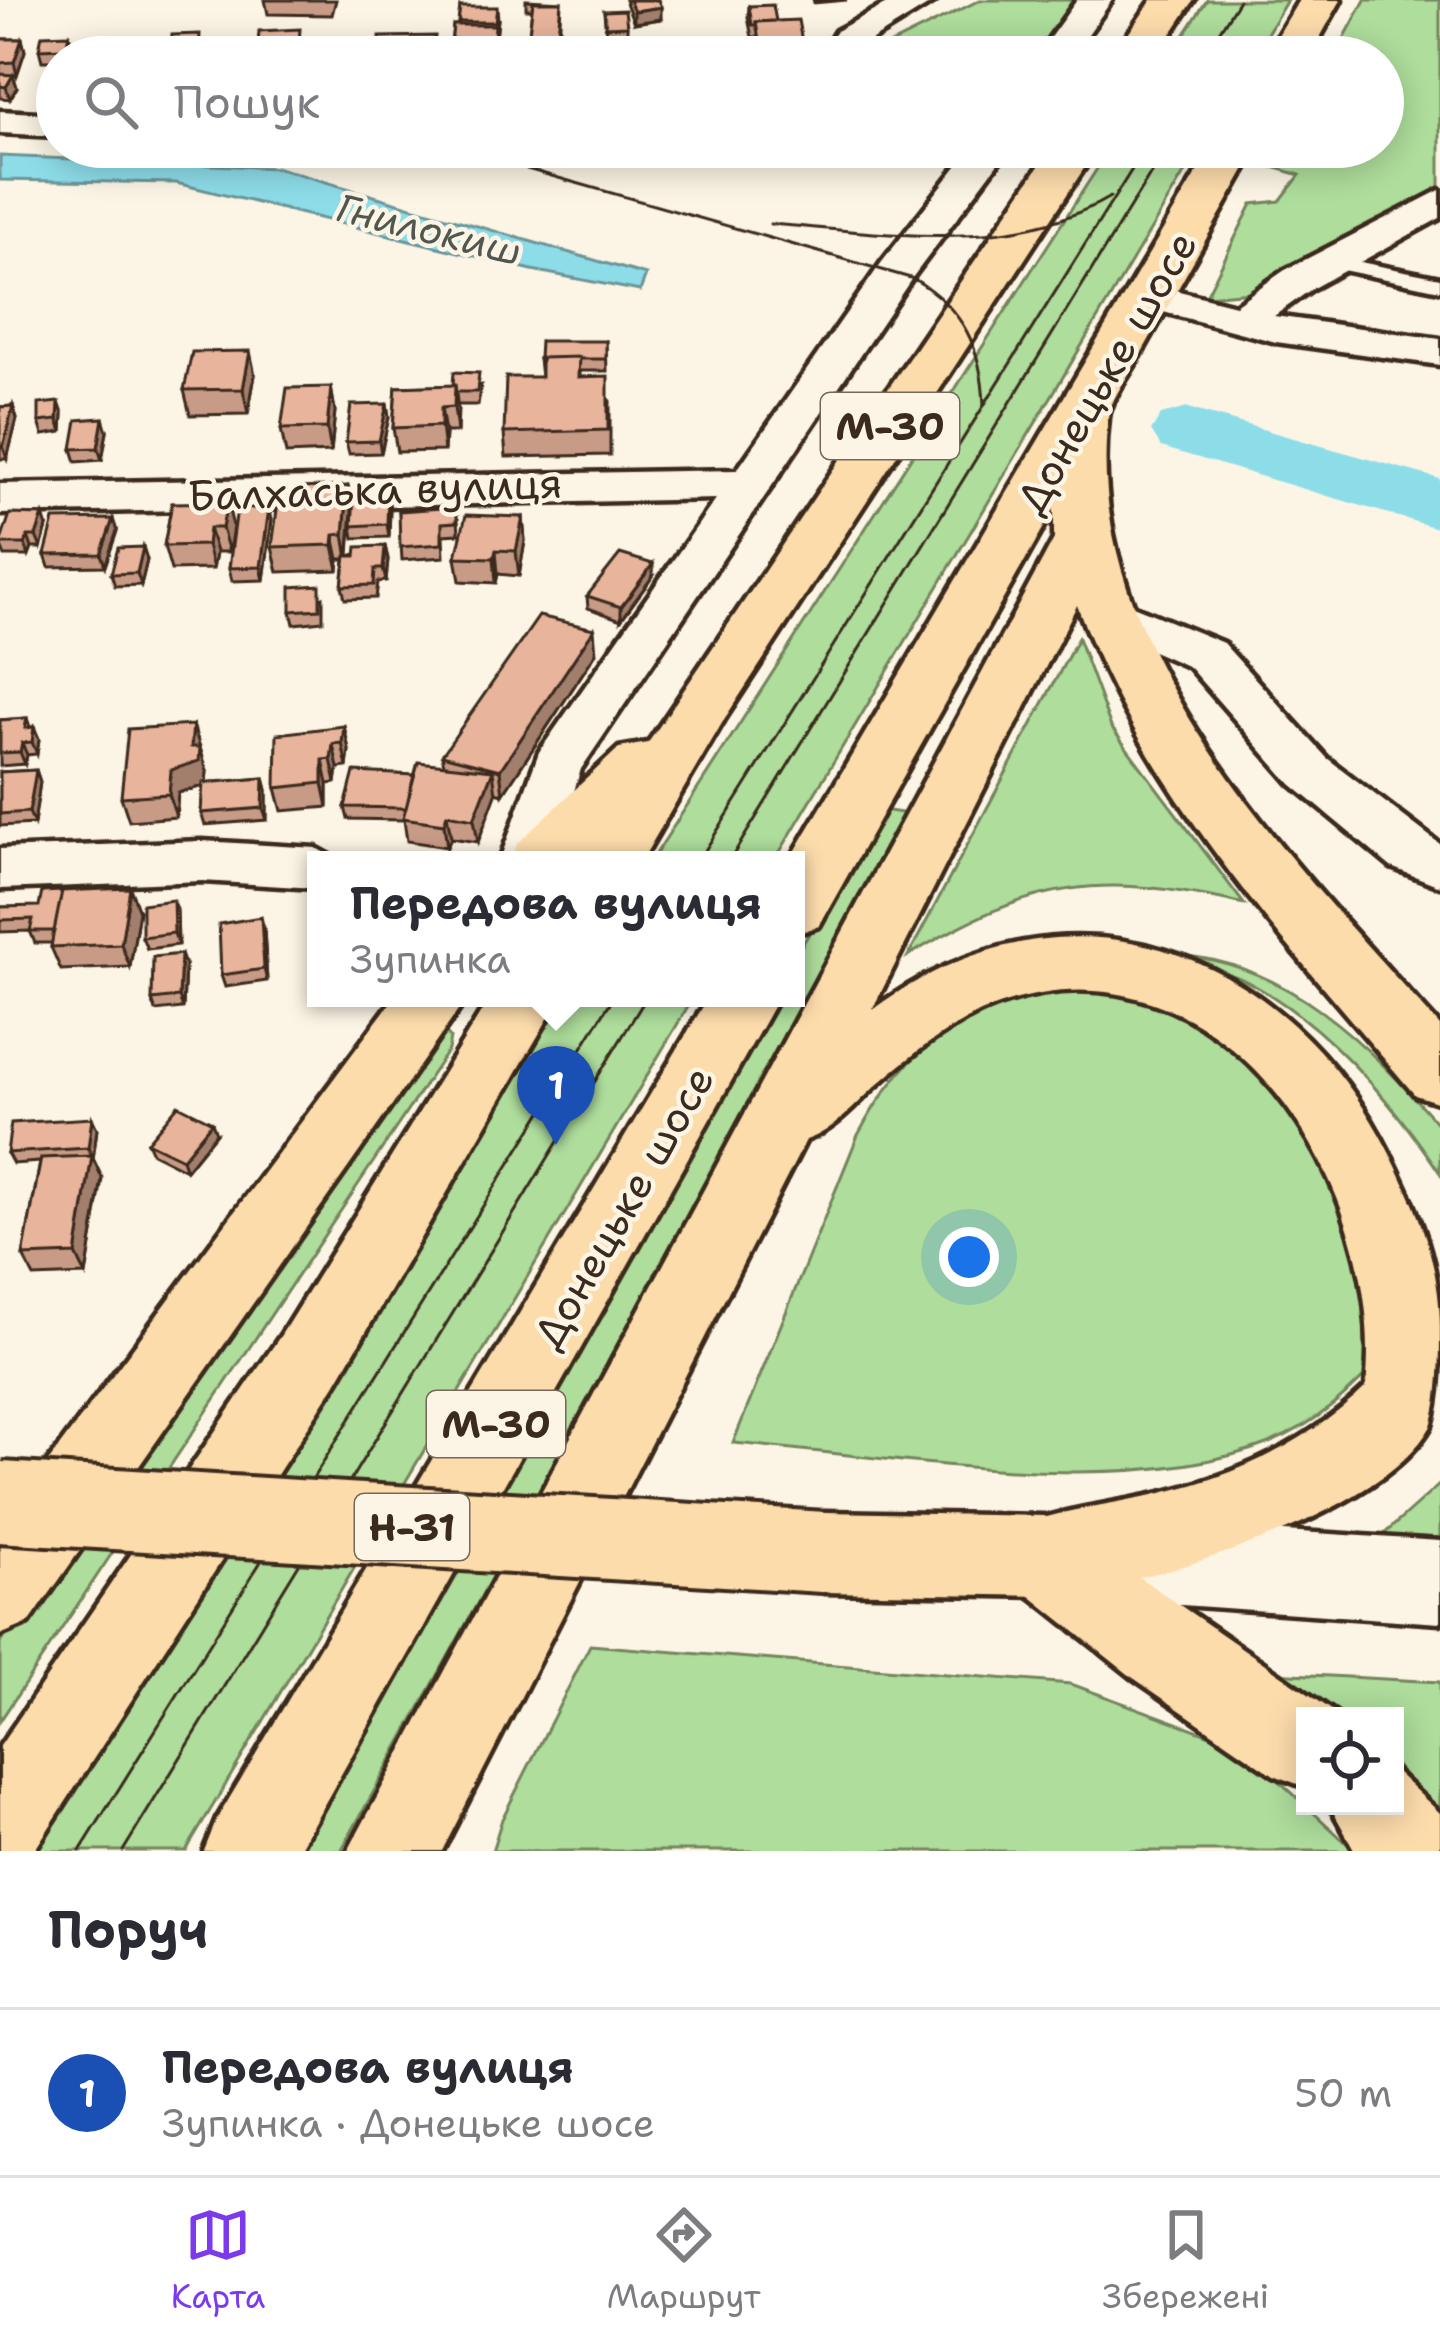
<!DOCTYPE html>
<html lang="uk">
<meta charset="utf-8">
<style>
:root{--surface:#fff;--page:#f7f7f7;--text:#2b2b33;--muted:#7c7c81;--line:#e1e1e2;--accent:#7c3aed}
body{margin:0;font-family:"Shantell Sans",sans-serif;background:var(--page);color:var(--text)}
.controls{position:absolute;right:36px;bottom:36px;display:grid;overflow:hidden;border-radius:0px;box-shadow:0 6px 30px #0003}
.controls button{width:108px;height:108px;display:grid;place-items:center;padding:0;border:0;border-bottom:3px solid var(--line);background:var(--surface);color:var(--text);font:60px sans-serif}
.you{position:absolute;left:969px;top:1257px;width:42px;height:42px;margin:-30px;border:9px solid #fff;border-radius:50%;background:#1a73e8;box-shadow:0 0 0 18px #1a73e833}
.badge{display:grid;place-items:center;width:78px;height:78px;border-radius:50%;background:var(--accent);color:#fff;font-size:39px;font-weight:700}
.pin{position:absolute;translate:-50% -99px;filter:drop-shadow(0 3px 6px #0008)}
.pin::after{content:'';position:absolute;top:63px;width:42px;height:36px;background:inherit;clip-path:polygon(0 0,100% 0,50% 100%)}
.popup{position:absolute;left:307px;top:851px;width:498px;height:156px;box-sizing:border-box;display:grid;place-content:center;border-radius:0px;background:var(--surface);filter:drop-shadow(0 3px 9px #0005);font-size:39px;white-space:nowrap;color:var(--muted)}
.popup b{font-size:45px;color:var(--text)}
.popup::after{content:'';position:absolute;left:50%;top:100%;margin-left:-24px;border:24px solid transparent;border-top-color:var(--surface)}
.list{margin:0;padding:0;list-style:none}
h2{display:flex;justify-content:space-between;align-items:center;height:156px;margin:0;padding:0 48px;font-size:51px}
h2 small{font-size:39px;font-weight:400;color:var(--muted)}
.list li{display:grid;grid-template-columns:78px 1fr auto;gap:36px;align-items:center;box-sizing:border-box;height:168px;padding:0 48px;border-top:3px solid var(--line)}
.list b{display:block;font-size:45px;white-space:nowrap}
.list p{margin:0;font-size:39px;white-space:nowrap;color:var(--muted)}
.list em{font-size:39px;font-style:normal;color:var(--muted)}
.icon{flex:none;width:66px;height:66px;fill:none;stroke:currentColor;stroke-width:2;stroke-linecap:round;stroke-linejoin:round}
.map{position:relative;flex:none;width:1440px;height:1851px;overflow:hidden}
.search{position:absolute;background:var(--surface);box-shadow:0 6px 30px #0003;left:36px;right:36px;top:36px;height:132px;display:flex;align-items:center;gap:30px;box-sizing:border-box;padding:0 42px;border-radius:66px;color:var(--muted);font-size:45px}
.sheet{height:324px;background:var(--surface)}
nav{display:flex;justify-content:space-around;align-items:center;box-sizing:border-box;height:168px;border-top:3px solid var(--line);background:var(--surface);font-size:33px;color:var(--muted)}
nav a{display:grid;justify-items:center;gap:6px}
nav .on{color:var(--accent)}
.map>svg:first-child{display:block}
.green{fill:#aedd9c;stroke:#74845d;stroke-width:3}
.water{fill:#8ddde9;stroke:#6c9598;stroke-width:3}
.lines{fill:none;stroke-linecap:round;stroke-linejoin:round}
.river{fill:#8ddde9;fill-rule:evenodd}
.lane-casing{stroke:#3b2a1e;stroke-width:9}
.street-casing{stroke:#3b2a1e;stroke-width:9}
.secondary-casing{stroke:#3b2a1e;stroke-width:9}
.primary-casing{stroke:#3b2a1e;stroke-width:9}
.highway-casing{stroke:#3b2a1e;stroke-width:9}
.lane{fill:#fcf5e5;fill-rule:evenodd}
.street{fill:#fcf5e5;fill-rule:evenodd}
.secondary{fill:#fcf5e5;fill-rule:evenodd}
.primary{fill:#fddcac;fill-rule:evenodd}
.highway{fill:#fddcac;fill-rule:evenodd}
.tram{stroke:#3b2a1e;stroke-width:3}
.primary-bridge-casing{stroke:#3b2a1e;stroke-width:88;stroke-linecap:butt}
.primary-bridge{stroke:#fddcac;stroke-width:80}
.wall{fill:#c89b86;stroke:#3b2a1e;stroke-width:3}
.shaded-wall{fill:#a27e6d;stroke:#3b2a1e;stroke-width:3}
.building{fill:#e8b49c;stroke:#3b2a1e;stroke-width:3}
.labels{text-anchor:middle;stroke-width:9;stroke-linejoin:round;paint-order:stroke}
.far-water-label{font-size:39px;font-style:italic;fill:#505751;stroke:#fcf5e5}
.shield{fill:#fcf5e5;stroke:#75675a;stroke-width:3}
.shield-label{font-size:39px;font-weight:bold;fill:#3b2a1e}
.street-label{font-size:42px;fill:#3b2a1e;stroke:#fcf5e5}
</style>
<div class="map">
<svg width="1440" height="1851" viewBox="0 0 1440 1851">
<rect width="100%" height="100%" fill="#fcf5e5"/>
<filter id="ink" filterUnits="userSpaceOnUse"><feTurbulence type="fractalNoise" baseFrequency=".00833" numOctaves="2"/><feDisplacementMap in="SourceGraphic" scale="24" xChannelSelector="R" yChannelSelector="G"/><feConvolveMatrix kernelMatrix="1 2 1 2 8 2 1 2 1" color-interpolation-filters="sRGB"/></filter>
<g filter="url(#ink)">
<!-- green -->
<g class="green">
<polygon points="980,0 1078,0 1034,57 882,57 875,52"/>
<polygon points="1207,0 1287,0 1253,57 1170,57"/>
<polygon points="1365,0 1440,0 1440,188 1251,292 1206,296 1252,204 1280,201 1300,175 1273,167 1284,147 1383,147 1383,57 1334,57"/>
<polygon points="1111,147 1200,147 775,860 652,860"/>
<path d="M1078,638L1111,727L1244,904C1103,872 1033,879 908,956Z"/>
<polygon points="883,810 902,813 905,827 341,1851 289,1851 772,998 796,998 796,955"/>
<path d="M1171,955C1284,958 1371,1047 1440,1127V1173C1392,1101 1321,1018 1242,979C1220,969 1194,963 1171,955Z"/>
<path d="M1057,985L1168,998L1309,1097L1390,1348C1356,1388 1319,1423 1269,1443C1123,1501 889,1456 733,1443L858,1135C905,1047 961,1009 1057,985Z"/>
<polygon points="563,998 693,998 186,1851 12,1851"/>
<polygon points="442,1029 450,1038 448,1050 0,1721 0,1643 414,1037"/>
<polygon points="1440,1484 1440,1538 1382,1536"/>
<polygon points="590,1645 1071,1684 1213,1736 1265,1768 1355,1851 492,1851 502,1819"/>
<polygon points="1273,1673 1440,1682 1440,1812 1395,1765 1395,1716 1340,1716"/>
</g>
<!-- water -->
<polygon class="water" points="0,156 278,168 646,275 640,291 532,270 176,183 0,180"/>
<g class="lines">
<!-- river -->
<polygon class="river" points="1187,408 1440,479 1440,529 1161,447 1151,431 1161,415"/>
<!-- lane casing -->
<g class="lane-casing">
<polygon id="lane" points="1330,256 1440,278 1440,290 1323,266 1323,258"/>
</g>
<!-- street casing -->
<g class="street-casing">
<g id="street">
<polygon points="894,0 937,0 869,42 878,57 842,57 831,39 836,31"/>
<polygon points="1077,0 1112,0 1072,57 1036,57"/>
<polygon points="0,111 57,114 57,136 0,133"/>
<polygon points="914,147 1010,147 912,278 581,769 552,860 500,860 539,752 716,499 0,514 0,484 737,470 882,262 961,161 920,155"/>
<polygon points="1440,190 1440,218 1313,288 1274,316 1440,339 1440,365 1276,342 1137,305 1131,296 1137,287 1151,284 1235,305 1285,270"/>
<polygon points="1106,595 1223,643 1327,758 1440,844 1440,886 1391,867 1291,784 1189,667 1089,623 1082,611 1089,599"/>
<polygon points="202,841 316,848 338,860 316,860 316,888 202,881 0,889 0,849"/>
</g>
</g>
<!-- secondary casing -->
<g class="secondary-casing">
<polygon id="secondary" points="1096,1519 1440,1541 1440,1623 1096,1599 1067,1587 1055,1559 1067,1531"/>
</g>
<!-- primary casing -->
<g class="primary-casing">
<polygon id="primary" points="824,1512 1044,1516 1073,1528 1085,1556 1073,1584 1044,1596 824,1592 795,1580 783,1552 795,1524"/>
</g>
<!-- highway casing -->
<g class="highway-casing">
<g id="highway">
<polygon points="1152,0 1194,0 1156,57 1112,57"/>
<polygon points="1299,0 1341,0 1309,57 1265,57"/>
<polygon points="1052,147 1098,147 725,718 642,860 509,860 518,843 619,748 648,743"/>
<path d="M1212,147H1258C1219,216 1180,285 1141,354C1131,373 1110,399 1108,418C1080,653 1296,865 1440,1026V1103L1415,1095C1288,945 1145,793 1077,605L872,1010C1069,865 1288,949 1391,1156C1419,1212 1440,1264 1440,1328C1440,1359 1440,1397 1431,1426C1389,1502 1220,1560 1139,1577L1336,1713L1305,1716V1787L1274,1775L1132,1677L1015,1584L1003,1556L1015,1528C1053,1512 1093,1507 1133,1499C1221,1482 1299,1451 1366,1387C1388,1191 1225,925 998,1005C953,1021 913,1054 877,1085C854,1106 835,1130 806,1140L442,1851H348L1054,539V509L819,926L796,934V860H790Z"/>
<polygon points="394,998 467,998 29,1623 0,1635 0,1526"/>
<polygon points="490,998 560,998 335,1385 34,1851 0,1851 0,1746 281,1335"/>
<polygon points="708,998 778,998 298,1851 204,1851 217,1819"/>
<polygon points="1395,1771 1440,1813 1440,1851 1355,1851 1330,1806 1395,1806"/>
</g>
</g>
<!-- lane -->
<use href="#lane" class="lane"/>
<!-- street -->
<use href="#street" class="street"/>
<!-- secondary -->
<use href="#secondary" class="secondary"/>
<!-- primary -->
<use href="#primary" class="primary"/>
<!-- highway -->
<use href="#highway" class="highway"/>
<!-- tram -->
<g class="tram">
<polyline points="1203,57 1239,0"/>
<path d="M527,169L914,279C964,309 982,348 984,406"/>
<path d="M770,224C881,232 1010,256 1110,197"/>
<polyline points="699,860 1146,147"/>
<polyline points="730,860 1167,147"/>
<polyline points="80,1851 613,998"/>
<polyline points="123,1851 646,998"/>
</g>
<!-- primary-bridge casing -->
<g class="primary-bridge-casing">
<polyline id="primary-bridge" points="0,1502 824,1552"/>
</g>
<!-- primary-bridge -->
<use href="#primary-bridge" class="primary-bridge"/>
</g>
<!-- wall -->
<g class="wall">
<polygon points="265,0 336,0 332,15 268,14"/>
<polygon points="526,0 561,2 559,45 530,45 529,33 532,9 526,9"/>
<polygon points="625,0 658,0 661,19 634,23"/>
<polygon points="813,0 847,0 814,3"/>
<polygon points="749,6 776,21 804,53 804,57 757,57 755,37 752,37 748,18"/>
<polygon points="460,7 498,19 495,49 481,49 481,57 450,57 453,25 458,25"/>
<polygon points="604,11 627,26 627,38 625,38 629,57 596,57 594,36 606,35"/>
<polygon points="69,34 72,46 70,57 57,57 57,61 42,61 39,49"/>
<polygon points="0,39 22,39 25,51 17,75 5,75 13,75 17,87 10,99 0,98"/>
<polygon points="203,46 202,57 171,57 170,54"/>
<polygon points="606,341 607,371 580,371 580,377 610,401 610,455 506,457 504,433 541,377 539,359"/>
<polygon points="255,375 248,414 190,415 184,390"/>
<polygon points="481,385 478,405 457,405 457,432 445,432 444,451 397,452 393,428 396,387"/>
<polygon points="331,387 335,411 331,452 286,454 281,429"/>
<polygon points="387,404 389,417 381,453 349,454 346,442"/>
<polygon points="13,406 17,419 7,459 0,459 0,407"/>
<polygon points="63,414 62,432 43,435 39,422"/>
<polygon points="107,431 102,460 76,462 72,449"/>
<polygon points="348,486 352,511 349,556 385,546 388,559 386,581 378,582 376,598 345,599 342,586 345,559 339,559 338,570 278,572 272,547 296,501"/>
<polygon points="172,503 233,526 229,552 216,552 213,569 171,570 164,546"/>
<polygon points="269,508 272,520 264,580 232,581 229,568"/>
<polygon points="390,509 389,537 354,538 352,526"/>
<polygon points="399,511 458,519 459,534 443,535 444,557 402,560"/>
<polygon points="523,517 525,541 519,576 498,574 496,583 460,581 456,557"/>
<polygon points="47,527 41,548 32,548 29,556 5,556 0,544"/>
<polygon points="117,531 105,566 49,567 45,555"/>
<polygon points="143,547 147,560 141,585 115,586 111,574"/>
<polygon points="653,576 621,620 588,608 587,596"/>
<polygon points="323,597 323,621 294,624 291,611"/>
<polygon points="596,653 503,794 496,792 478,842 451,838 447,847 407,841 404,820 348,819 345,807 414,775 444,765 442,755"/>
<polygon points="27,718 30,727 34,727 39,739 37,754 27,755 25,764 0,766 0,720"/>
<polygon points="193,725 207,771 206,783 264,778 267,790 267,820 205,825 201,813 203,786 178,793 176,817 129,821 121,797"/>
<polygon points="344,726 349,750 347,767 338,768 336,783 328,784 328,807 282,811 276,788"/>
<polygon points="36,770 40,782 34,824 0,826 0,772"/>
<polygon points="0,907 139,911 130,967 61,970 51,947 52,943 35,943 30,931 0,932"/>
<polygon points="177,911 178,945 147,949 142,937"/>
<polygon points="264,929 267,981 225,987 221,975"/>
<polygon points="185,965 183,1008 156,1011 152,1000"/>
<polygon points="92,1118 97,1129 93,1159 102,1178 86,1275 34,1277 23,1256 40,1162 13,1164 7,1153"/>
<polygon points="216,1133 186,1170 152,1153 147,1142"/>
</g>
<!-- shaded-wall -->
<g class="shaded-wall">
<polygon points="497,7 498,19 495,49 494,37"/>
<polygon points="661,7 661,19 634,23 634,11"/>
<polygon points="69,34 72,46 68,57 66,48"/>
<polygon points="22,39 25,51 17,75 14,62"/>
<polygon points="13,75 17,87 10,99 6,87"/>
<polygon points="250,351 255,375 248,414 243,389"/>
<polygon points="455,385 458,410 457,432 454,407"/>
<polygon points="331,387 335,411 331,452 327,428"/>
<polygon points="59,402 63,414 62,432 58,420"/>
<polygon points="387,404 389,417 381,453 379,441"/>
<polygon points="13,406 17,419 7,459 3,447"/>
<polygon points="441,408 445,432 444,451 441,426"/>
<polygon points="103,418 107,431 102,460 98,448"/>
<polygon points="348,486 352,511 348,559 344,534"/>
<polygon points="388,496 390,509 389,537 387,524"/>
<polygon points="227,502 233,526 229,552 222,528"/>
<polygon points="269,508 272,520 264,580 261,567"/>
<polygon points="43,515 47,527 41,548 36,536"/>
<polygon points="523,517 525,541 519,576 516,551"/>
<polygon points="113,519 117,531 105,566 101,554"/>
<polygon points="209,528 216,552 213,569 207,545"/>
<polygon points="334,535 339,559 338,570 333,545"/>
<polygon points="28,536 32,548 29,556 25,544"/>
<polygon points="385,546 388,559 386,581 383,569"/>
<polygon points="143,547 147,560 141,585 137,573"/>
<polygon points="496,550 498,574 496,583 494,558"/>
<polygon points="653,564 653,576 621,620 621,607"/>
<polygon points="594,629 596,653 503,794 500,770"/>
<polygon points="193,725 207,771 206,785 178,793 176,817 169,794 171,770 191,747"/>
<polygon points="344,726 349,750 347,767 342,743"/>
<polygon points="34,727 39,739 37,754 32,742"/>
<polygon points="22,743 27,755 25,764 20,752"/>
<polygon points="333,744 338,768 336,783 331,759"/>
<polygon points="323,760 328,784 328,807 323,783"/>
<polygon points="36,770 40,782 34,824 29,812"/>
<polygon points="493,770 496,794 478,842 474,819"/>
<polygon points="264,778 267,790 267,820 263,808"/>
<polygon points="447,814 451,838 447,847 444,824"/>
<polygon points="130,888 139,911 130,967 121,944"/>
<polygon points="173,900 177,911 178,945 174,933"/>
<polygon points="261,917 264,929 267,981 264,969"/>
<polygon points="181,954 185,965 183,1008 179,997"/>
<polygon points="92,1118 97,1129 93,1159 88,1148"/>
<polygon points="212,1122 216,1133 186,1170 182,1159"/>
<polygon points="92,1156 102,1178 86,1275 76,1254"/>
</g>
<!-- building -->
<g class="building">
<polygon points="629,0 658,0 661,7 634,11"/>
<polygon points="533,2 561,2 558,33 529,33"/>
<polygon points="773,5 776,21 756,22 756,25 752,25 749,6"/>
<polygon points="460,7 497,7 495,22 458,22"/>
<polygon points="625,10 627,26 606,27 604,11"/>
<polygon points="798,20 804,53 761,54 756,22"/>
<polygon points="453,25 495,25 494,37 480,37 478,55 450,56"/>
<polygon points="300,29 298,55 257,57 259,31"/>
<polygon points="69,34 66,48 39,49 42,35"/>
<polygon points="200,34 199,52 170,54 172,35"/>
<polygon points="624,34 628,54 598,57 594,36"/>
<polygon points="435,36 433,57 377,57 380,37"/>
<polygon points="0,39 22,39 14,62 0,63"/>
<polygon points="700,44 703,57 673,57 670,46"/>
<polygon points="104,46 102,57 73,57 75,47"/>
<polygon points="0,74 13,75 6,87 0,86"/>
<polygon points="540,341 606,341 606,359 539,359"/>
<polygon points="250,351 243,389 184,390 192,352"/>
<polygon points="579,357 578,377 608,376 608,430 504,433 506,377 541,377 541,358"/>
<polygon points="454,372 479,373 477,392 456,392 455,385 453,385"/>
<polygon points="455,385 454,407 441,408 441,426 393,428 396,387"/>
<polygon points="331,387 327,428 281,429 287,388"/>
<polygon points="59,402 58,420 39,422 39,404"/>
<polygon points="387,404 379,441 346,442 351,405"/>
<polygon points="13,406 3,447 0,447 0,407"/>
<polygon points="103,418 98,448 72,449 77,420"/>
<polygon points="348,486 344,534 334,535 333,545 272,547 278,502 296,501 298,488"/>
<polygon points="388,496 387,524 352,526 354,498"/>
<polygon points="227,502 222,528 209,528 207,545 164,546 172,503"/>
<polygon points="457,507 457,522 442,523 442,544 400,547 399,511"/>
<polygon points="237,508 269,508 261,567 229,568"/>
<polygon points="10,514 43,515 36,536 28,536 25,544 0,544"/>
<polygon points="466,515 523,517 516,551 496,550 494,558 456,557"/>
<polygon points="113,519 101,554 45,555 54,520"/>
<polygon points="385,546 383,569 375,569 374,585 342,586 346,556 356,556 357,547"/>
<polygon points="143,547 137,573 111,574 118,548"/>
<polygon points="620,554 653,564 621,607 587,596"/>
<polygon points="320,585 320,609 291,611 291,587"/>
<polygon points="539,616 594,629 500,770 442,755"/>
<polygon points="27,718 25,728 34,727 32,742 22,743 20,752 0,753 0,720"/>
<polygon points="193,725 191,747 200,747 199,761 171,770 169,794 121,797 128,729"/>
<polygon points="344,726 342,743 333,744 331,759 323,760 323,783 276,788 277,734"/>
<polygon points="418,762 493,770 474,819 447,814 444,824 403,818"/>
<polygon points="36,770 29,812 0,814 0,772"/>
<polygon points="354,772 414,775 406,808 345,807"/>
<polygon points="264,778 263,808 201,813 203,783"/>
<polygon points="130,888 121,944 51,947 61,891"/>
<polygon points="62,891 54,931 30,931 33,919 0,920 0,907 39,906 42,892"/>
<polygon points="173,900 174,933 142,937 142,904"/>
<polygon points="261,917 264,969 221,975 219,924"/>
<polygon points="181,954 179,997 152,1000 153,957"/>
<polygon points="178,1105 212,1122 182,1159 147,1142"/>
<polygon points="92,1118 88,1148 7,1153 11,1123"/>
<polygon points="92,1156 76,1254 23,1256 41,1158"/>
</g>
</g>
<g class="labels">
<!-- far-water labels -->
<g class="far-water-label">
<text transform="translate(429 229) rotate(14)" y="14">Гнилокиш</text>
</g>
<!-- shield labels -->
<g class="shield">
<rect x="821" y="393" width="138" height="66" rx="9"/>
<rect x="427" y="1391" width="138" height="66" rx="9"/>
<rect x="355" y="1494" width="114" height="66" rx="9"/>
</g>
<g class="shield-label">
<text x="890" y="440">М-30</text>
<text x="496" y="1438">М-30</text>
<text x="412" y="1541">Н-31</text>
</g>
<!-- street labels -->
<g class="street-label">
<text transform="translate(1106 372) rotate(-60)" y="15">Донецьке шосе</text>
<text transform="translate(375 489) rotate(-2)" y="15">Балхаська вулиця</text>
<text transform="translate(623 1207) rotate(-60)" y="15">Донецьке шосе</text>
</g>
</g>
</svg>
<div class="controls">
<button><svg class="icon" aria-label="locate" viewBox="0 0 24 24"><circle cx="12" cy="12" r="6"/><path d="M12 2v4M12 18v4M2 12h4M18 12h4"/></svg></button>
</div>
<div class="you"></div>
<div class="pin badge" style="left:556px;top:1145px;background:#1a4fb4">1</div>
<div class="popup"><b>Передова вулиця</b>Зупинка</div>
<div class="search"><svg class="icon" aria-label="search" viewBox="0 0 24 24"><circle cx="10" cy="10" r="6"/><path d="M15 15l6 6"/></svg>Пошук</div>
</div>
<section class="sheet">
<h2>Поруч<small></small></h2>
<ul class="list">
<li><span class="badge" style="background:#1a4fb4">1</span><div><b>Передова вулиця</b><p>Зупинка · Донецьке шосе</p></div><em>50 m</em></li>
</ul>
</section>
<nav>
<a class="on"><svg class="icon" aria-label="map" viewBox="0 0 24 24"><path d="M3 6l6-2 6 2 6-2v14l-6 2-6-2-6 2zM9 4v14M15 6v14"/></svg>Карта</a>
<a><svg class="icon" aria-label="directions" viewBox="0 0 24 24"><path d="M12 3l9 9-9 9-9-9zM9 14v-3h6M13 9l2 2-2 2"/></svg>Маршрут</a>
<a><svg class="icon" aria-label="saved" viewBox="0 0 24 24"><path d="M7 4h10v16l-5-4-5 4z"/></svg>Збережені</a>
</nav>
